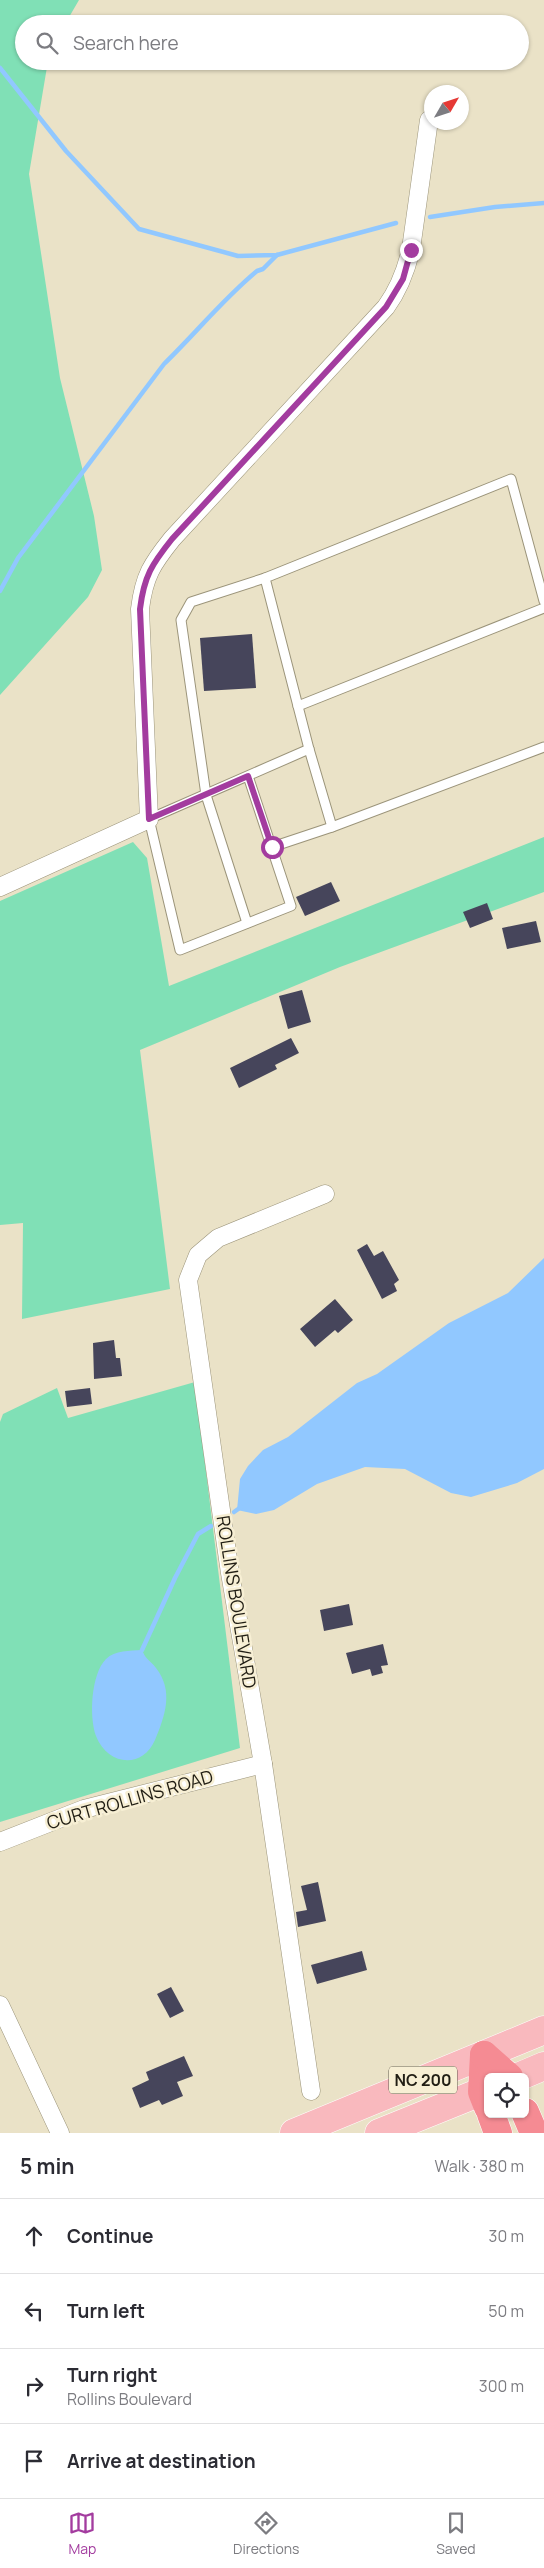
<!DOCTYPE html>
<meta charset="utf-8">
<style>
:root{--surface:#fff;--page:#f2f2f3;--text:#2b2b33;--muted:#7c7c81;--line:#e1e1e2;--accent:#a33c9f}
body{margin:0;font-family:Manrope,sans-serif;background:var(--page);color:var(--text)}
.controls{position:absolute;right:15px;bottom:15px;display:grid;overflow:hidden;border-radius:8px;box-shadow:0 1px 4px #0004}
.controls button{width:45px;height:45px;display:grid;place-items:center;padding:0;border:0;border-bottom:1px solid var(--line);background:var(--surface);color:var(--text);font:25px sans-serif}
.compass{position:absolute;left:424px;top:85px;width:45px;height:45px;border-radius:50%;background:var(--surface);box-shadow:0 1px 4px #0004;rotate:51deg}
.stop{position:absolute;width:15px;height:15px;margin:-11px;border:4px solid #a33c9f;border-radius:50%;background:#fff}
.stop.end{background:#a33c9f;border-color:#fff;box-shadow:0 1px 5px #0008}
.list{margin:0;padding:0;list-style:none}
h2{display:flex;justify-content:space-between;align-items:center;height:65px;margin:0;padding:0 20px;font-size:21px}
h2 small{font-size:16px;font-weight:400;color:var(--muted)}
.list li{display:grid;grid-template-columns:32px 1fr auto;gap:15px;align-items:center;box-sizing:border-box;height:75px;padding:0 20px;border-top:1px solid var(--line)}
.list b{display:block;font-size:19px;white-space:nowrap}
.list p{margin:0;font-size:16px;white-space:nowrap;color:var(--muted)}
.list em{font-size:16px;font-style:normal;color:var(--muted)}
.icon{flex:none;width:28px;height:28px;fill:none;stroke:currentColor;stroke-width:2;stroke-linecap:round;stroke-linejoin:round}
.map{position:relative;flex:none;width:544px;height:2133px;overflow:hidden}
.search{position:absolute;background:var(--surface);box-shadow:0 1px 4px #0004;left:15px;right:15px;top:15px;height:55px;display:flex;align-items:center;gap:12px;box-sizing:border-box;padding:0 18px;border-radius:28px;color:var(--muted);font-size:19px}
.sheet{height:365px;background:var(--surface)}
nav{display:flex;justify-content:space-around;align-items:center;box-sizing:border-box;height:70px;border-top:1px solid var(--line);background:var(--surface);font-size:14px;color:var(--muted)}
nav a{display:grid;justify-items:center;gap:2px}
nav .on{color:var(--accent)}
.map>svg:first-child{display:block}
.green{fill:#80e0b6}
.water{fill:#91c8ff}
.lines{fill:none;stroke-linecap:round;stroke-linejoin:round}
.stream{stroke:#91c8ff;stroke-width:4.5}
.building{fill:#46455b}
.service-casing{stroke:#9b947a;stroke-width:11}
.minor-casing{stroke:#9b947a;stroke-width:19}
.primary-casing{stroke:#fff;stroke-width:29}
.motorway-casing{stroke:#fff;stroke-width:29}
.service{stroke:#fff;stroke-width:9}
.minor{stroke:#fff;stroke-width:18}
.primary{stroke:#f9b9be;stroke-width:28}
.motorway{stroke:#f58b93;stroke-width:28}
.route{stroke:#a33c9f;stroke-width:6}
.labels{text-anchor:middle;stroke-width:5;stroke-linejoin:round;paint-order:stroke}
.shield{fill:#f7efd4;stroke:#615d4e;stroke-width:1}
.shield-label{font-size:16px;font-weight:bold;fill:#211e14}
.street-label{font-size:18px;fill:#211e14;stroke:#f7efd4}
</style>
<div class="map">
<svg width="544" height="2133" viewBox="0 0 544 2133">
<rect width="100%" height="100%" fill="#eae2c7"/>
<!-- green -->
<g class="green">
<polygon points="0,0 79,0 65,24 24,24 24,61 48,61 29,174 60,378 94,516 102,570 88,597 0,695"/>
<polygon points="544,837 544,892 340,967 140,1050 170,1289 22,1319 23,1223 0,1225 0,901 133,842 147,858 169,986"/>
<polygon points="195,1382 240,1748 0,1822 0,1422 3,1414 57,1388 68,1418"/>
</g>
<!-- water -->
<g class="water">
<polygon points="544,1258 544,1469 517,1483 471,1497 451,1493 405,1469 365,1467 317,1484 274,1510 256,1514 237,1510 240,1479 248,1466 263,1450 288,1437 357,1383 377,1374 449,1323 508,1293"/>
<path d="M142,1650C146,1660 150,1660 156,1668C174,1691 165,1716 155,1740C142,1770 107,1765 96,1736C89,1717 91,1674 106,1659C115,1650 130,1651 142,1650Z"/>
</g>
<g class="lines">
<!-- stream -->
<g class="stream">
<polyline points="0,68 66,151 139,229 238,256 277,255 396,223"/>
<polyline points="430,217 495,207 544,203"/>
<path d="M0,591L18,558L164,364C196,333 223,299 257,271L263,269L277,255"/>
<polyline points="234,1512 241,1507"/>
<polyline points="142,1650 175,1578 198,1534 211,1526"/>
</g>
</g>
<!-- building -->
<g class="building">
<polygon points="252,634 256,688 204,691 200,638"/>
<polygon points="331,882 340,901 305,916 296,897"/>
<polygon points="487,903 493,919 470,928 463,912"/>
<polygon points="536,921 541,942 507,949 502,928"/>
<polygon points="302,990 311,1022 288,1029 279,996"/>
<polygon points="291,1038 299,1053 275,1065 277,1069 239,1088 230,1068"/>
<polygon points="367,1244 374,1256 383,1251 399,1280 394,1284 397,1291 382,1299 357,1250"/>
<polygon points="335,1299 353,1320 338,1333 335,1330 315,1347 300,1329"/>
<polygon points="114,1340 116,1358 120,1358 122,1376 94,1379 93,1343"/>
<polygon points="90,1388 92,1404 67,1407 65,1391"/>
<polygon points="349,1604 353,1625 324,1631 320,1610"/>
<polygon points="383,1644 388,1665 381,1666 383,1673 372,1676 370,1669 352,1674 346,1653"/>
<polygon points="318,1882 326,1921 298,1927 296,1912 307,1910 301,1886"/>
<polygon points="362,1951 367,1970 317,1984 311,1965"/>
<polygon points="171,1987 184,2011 170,2018 157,1994"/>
<polygon points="184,2056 193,2076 177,2082 183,2096 162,2105 159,2100 140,2108 132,2088 149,2080 146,2072"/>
</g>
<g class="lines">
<!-- service casing -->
<g class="service-casing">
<g id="service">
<polyline points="544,601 511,479 265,578 309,749 332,827 544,747"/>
<polyline points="298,706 544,608"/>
<polyline points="248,776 291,906 180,950 149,819 309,749"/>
<polyline points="272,847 332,827"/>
<polyline points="247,923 206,795 181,620 191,602 265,578"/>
</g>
</g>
<!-- minor casing -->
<g class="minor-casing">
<g id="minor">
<path d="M0,887L149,819L140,609C144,576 152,564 172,539L386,307C399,289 406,271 411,249L429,120"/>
<polyline points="0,1842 84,1809 263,1764"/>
<polyline points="0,2005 60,2133"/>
<polyline points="311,2091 263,1764 230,1573 188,1280 198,1255 218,1238 325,1194"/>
</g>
</g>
<!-- primary casing -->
<g class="primary-casing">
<g id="primary">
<polyline points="518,2077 544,2066"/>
<polyline points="294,2133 544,2030"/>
<polyline points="379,2133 488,2089"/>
</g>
</g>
<!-- motorway casing -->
<g class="motorway-casing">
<g id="motorway">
<polyline points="484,2055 482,2092 488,2107"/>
<polyline points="484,2055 509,2077"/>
<polyline points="525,2112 534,2133"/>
<polyline points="491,2114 498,2133"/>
</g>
</g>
<!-- service -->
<use href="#service" class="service"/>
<!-- minor -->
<use href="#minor" class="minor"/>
<!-- primary -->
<use href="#primary" class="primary"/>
<!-- motorway -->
<use href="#motorway" class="motorway"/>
</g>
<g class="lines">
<!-- route -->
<path class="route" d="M272,847L248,776L149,819L140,609C144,576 152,564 172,539L386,307L403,279L411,250"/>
</g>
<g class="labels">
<!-- shield labels -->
<rect class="shield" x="389" y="2066.5" width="68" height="27" rx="4"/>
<g class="shield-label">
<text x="423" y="2086">NC 200</text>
</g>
<!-- street labels -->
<g class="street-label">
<text transform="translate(236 1602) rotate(81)" y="6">ROLLINS BOULEVARD</text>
<text transform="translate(130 1800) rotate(-16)" y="6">CURT ROLLINS ROAD</text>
</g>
</g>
</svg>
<div class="controls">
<button><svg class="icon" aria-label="locate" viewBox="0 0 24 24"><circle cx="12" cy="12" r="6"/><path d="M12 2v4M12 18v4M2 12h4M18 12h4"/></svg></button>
</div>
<svg class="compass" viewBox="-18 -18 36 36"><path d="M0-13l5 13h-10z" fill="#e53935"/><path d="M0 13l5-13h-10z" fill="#7c7c81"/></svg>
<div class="stop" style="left:272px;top:847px"></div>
<div class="stop end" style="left:411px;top:250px"></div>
<div class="search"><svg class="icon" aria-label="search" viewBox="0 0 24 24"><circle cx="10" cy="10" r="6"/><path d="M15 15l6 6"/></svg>Search here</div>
</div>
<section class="sheet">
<h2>5 min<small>Walk · 380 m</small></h2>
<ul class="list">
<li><svg class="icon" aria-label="ahead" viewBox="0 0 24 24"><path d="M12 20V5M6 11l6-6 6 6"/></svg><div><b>Continue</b></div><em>30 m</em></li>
<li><svg class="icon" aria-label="left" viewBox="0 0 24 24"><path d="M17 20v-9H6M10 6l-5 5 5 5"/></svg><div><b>Turn left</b></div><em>50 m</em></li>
<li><svg class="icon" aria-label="right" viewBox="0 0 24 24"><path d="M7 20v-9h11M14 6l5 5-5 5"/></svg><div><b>Turn right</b><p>Rollins Boulevard</p></div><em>300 m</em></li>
<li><svg class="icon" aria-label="arrive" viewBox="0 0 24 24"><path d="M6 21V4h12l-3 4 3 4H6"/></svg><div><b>Arrive at destination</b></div></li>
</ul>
</section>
<nav>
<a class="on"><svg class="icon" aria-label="map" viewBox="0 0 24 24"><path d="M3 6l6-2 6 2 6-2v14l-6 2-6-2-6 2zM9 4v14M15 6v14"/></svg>Map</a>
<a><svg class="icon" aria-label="directions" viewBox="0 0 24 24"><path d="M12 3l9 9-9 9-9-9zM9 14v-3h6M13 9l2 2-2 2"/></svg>Directions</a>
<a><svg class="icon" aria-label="saved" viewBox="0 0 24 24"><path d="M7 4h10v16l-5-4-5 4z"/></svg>Saved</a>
</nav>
